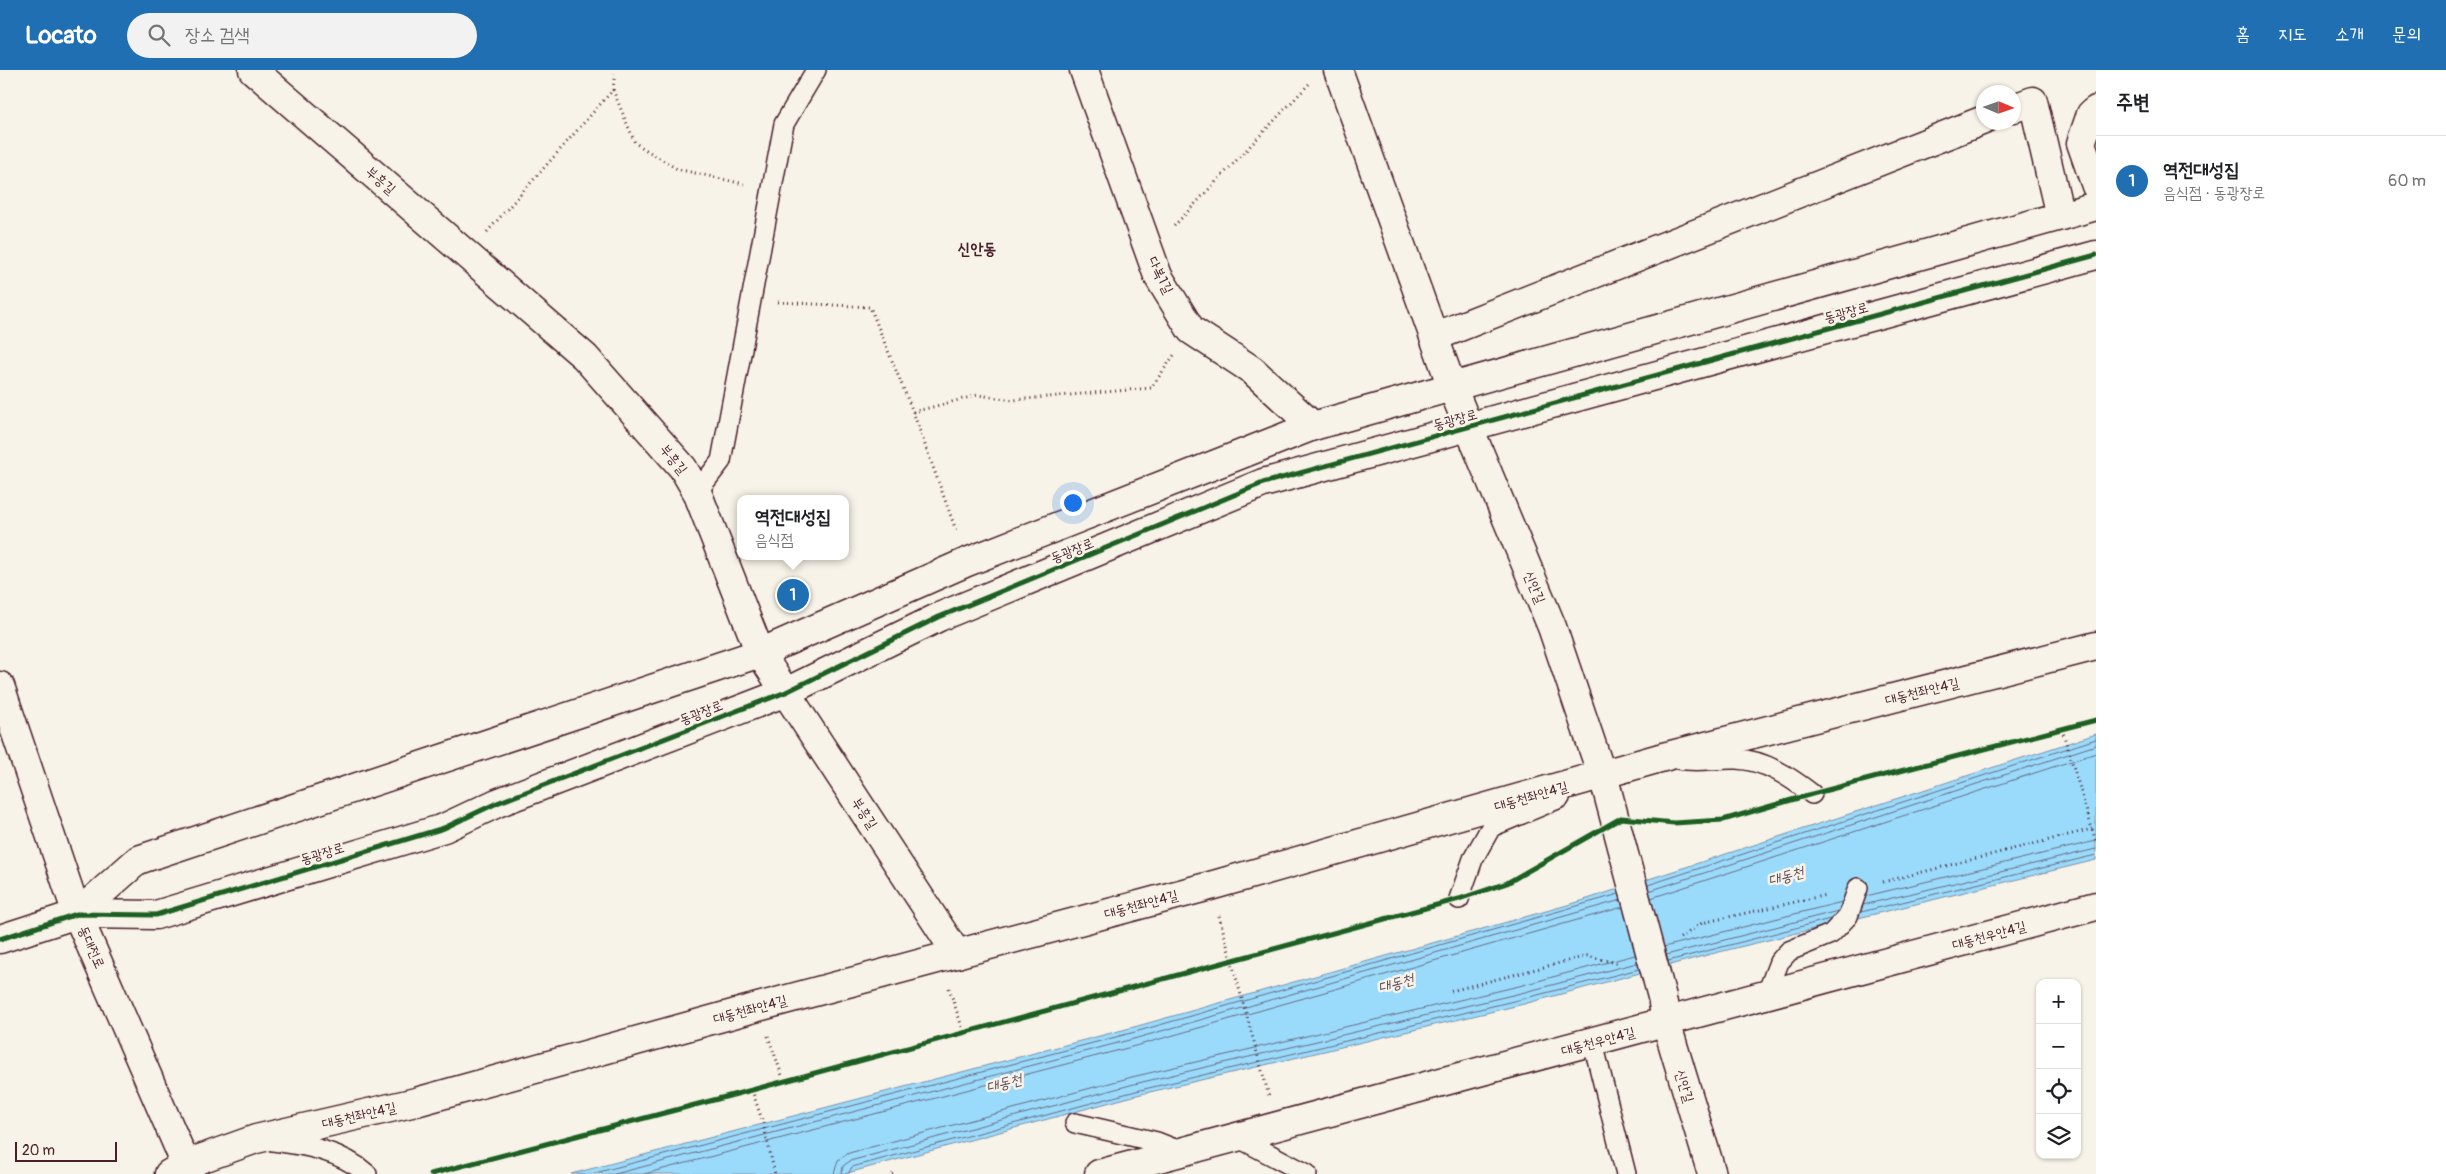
<!DOCTYPE html>
<html lang="ko">
<meta charset="utf-8">
<style>
:root{--surface:#fff;--page:#f2f2f2;--text:#202124;--muted:#757577;--line:#e0e0e0;--accent:#1f6fb2}
body{margin:0;font-family:Pangolin,"Poor Story",sans-serif;background:var(--page);color:var(--text)}
.controls{position:absolute;right:15px;bottom:15px;display:grid;overflow:hidden;border-radius:10px;box-shadow:0 1px 4px #0004}
.controls button{width:45px;height:45px;display:grid;place-items:center;padding:0;border:0;border-bottom:1px solid var(--line);background:var(--surface);color:var(--text);font:25px sans-serif}
.compass{position:absolute;left:1976px;top:15px;width:45px;height:45px;border-radius:50%;background:var(--surface);box-shadow:0 1px 4px #0004;rotate:92deg}
.scale{position:absolute;left:15px;bottom:12px;width:102px;box-sizing:border-box;padding-left:5px;border:2px solid #4a1f2b;border-top:0;font-size:14px;line-height:18px;white-space:nowrap;color:#4a1f2b;-webkit-text-stroke:4px #f7f3e8;paint-order:stroke}
.you{position:absolute;left:1072px;top:432px;width:18px;height:18px;margin:-12px;border:4px solid #fff;border-radius:50%;background:#1a73e8;box-shadow:0 0 0 8px #1a73e833}
.badge{display:grid;place-items:center;width:32px;height:32px;border-radius:50%;background:var(--accent);color:#fff;font-size:16px;font-weight:700}
.pin{position:absolute;translate:-50% -50%;border:2px solid #fff;box-shadow:0 1px 5px #0006}
.popup{position:absolute;left:737px;top:425px;width:112px;height:65px;box-sizing:border-box;display:grid;place-content:center;border-radius:10px;background:var(--surface);filter:drop-shadow(0 1px 4px #0005);font-size:16px;white-space:nowrap;color:var(--muted)}
.popup b{font-size:19px;color:var(--text)}
.popup::after{content:'';position:absolute;left:50%;top:100%;margin-left:-10px;border:10px solid transparent;border-top-color:var(--surface)}
.list{margin:0;padding:0;list-style:none}
h2{display:flex;justify-content:space-between;align-items:center;height:65px;margin:0;padding:0 20px;font-size:21px}
h2 small{font-size:16px;font-weight:400;color:var(--muted)}
.list li{display:grid;grid-template-columns:32px 1fr auto;gap:15px;align-items:center;box-sizing:border-box;height:90px;padding:0 20px;border-top:1px solid var(--line)}
.list b{display:block;font-size:19px;white-space:nowrap}
.list p{margin:0;font-size:16px;white-space:nowrap;color:var(--muted)}
.list em{font-size:16px;font-style:normal;color:var(--muted)}
.icon{flex:none;width:28px;height:28px;fill:none;stroke:currentColor;stroke-width:2;stroke-linecap:round;stroke-linejoin:round}
.map{position:relative;flex:none;width:2096px;height:1104px;overflow:hidden}
header{display:flex;align-items:center;gap:30px;box-sizing:border-box;height:70px;padding:0 25px;background:var(--accent);color:#fff}
header strong{font-size:24px}
nav{display:flex;gap:28px;margin-inline-start:auto;font-size:18px}
.search{width:350px;height:45px;background:var(--page);display:flex;align-items:center;gap:12px;box-sizing:border-box;padding:0 18px;border-radius:28px;color:var(--muted);font-size:19px}
main{display:flex}
aside{flex:1;background:var(--surface)}
.map>svg:first-child{display:block}
.water{fill:#9adbfc;stroke:#7a90a8}
.lines{fill:none;stroke-linecap:round;stroke-linejoin:round}
.shore{stroke:#6a6a7f;stroke-width:1}
.service-casing{stroke:#4a1f2b;stroke-width:22}
.minor-casing{stroke:#4a1f2b;stroke-width:31}
.tertiary-casing{stroke:#4a1f2b;stroke-width:31}
.secondary-casing{stroke:#4a1f2b;stroke-width:31}
.path{stroke:#4a1f2b;stroke-width:3;stroke-dasharray:1 4;stroke-linecap:butt}
.service{stroke:#f7f3e8;stroke-width:19}
.minor{stroke:#f7f3e8;stroke-width:28}
.tertiary{stroke:#f7f3e8;stroke-width:28}
.secondary{stroke:#f7f3e8;stroke-width:28}
.minor-bridge-casing{stroke:#4a1f2b;stroke-width:31;stroke-linecap:butt}
.minor-bridge{stroke:#f7f3e8;stroke-width:28}
.cycleway-casing{stroke:#f7f3e8;stroke-width:8}
.cycleway{stroke:#1b5e20;stroke-width:5}
.labels{text-anchor:middle;stroke-width:5;stroke-linejoin:round;paint-order:stroke}
.street-label{font-size:14px;fill:#4a1f2b;stroke:#f7f3e8}
.water-label{font-size:15px;font-style:italic;fill:#5e4e5f;stroke:#f7f3e8}
.quarter-label{font-size:16px;font-weight:bold;fill:#4a1f2b;stroke:#f7f3e8}
</style>
<header>
<strong>Locato</strong>
<div class="search"><svg class="icon" aria-label="search" viewBox="0 0 24 24"><circle cx="10" cy="10" r="6"/><path d="M15 15l6 6"/></svg>장소 검색</div>
<nav><a>홈</a><a>지도</a><a>소개</a><a>문의</a></nav>
</header>
<main>
<div class="map">
<svg width="2096" height="1104" viewBox="0 0 2096 1104">
<rect width="100%" height="100%" fill="#f7f3e8"/>
<filter id="ink" filterUnits="userSpaceOnUse"><feTurbulence type="fractalNoise" baseFrequency=".02" numOctaves="2"/><feDisplacementMap in="SourceGraphic" scale="10" xChannelSelector="R" yChannelSelector="G"/><feConvolveMatrix kernelMatrix="1 2 1 2 8 2 1 2 1" color-interpolation-filters="sRGB"/></filter>
<g filter="url(#ink)">
<!-- water -->
<polygon class="water" points="2096,664 2096,790 1711,884 1524,934 1137,1025 844,1104 571,1104 1134,957 1578,832"/>
<g class="lines">
<!-- shore -->
<g class="shore">
<polyline points="1648,815 2096,669"/>
<polyline points="1649,821 2096,675"/>
<polyline points="1866,826 2096,771"/>
<polyline points="1651,828 2096,683"/>
<polyline points="1863,835 2096,779"/>
<polyline points="1861,842 2096,785"/>
<polyline points="1664,877 1842,832"/>
<polyline points="1666,885 1838,841"/>
<polyline points="1668,891 1830,849"/>
<polyline points="591,1104 1135,962 1619,824"/>
<polyline points="615,1104 1137,968 1621,830"/>
<polyline points="644,1104 1139,975 1623,837"/>
<polyline points="834,1104 838,1090 849,1083 1132,1007 1519,916 1635,885"/>
<polyline points="842,1104 843,1096 850,1091 1134,1014 1521,923 1637,893"/>
<polyline points="848,1104 852,1097 1136,1021 1522,929 1639,899"/>
</g>
<!-- service casing -->
<g class="service-casing">
<g id="service">
<polyline points="697,422 721,391 784,54 816,0"/>
<path d="M1678,689C1698,693 1716,688 1736,689C1765,690 1790,707 1812,724"/>
<polyline points="1459,829 1473,789 1491,757 1560,728"/>
<polyline points="1766,926 1779,892 1789,881 1831,864 1848,846 1858,818"/>
<polyline points="1593,973 1626,1104"/>
<polyline points="1075,1053 1157,1072 1182,1082"/>
<polyline points="1239,1068 1307,1104"/>
<path d="M273,1071C306,1075 341,1081 367,1104"/>
</g>
</g>
<!-- minor casing -->
<g class="minor-casing">
<g id="minor">
<polyline points="253,0 585,287 683,398 697,422 760,583 957,884"/>
<polyline points="1084,0 1158,206 1191,260 1252,300 1313,356"/>
<polyline points="1338,0 1452,317 1552,557 1607,720"/>
<polyline points="2014,38 2033,31 2060,146"/>
<polyline points="2096,40 2091,44 2081,73 2096,116"/>
<polyline points="1434,267 1984,50"/>
<polyline points="1663,933 1666,952 1712,1104"/>
<polyline points="169,1104 186,1094 256,1069 416,1032 758,937 1210,816 1667,686 2096,576"/>
<polyline points="1099,1104 2096,836"/>
</g>
</g>
<!-- tertiary casing -->
<g class="tertiary-casing">
<g id="tertiary">
<polyline points="77,844 138,790 760,583 967,492 1313,356 2096,136"/>
<polyline points="0,869 77,844 156,845 444,758 497,733 786,622 939,547 1263,413 2096,185"/>
</g>
</g>
<!-- secondary casing -->
<g class="secondary-casing">
<polyline id="secondary" points="0,616 77,844 190,1104"/>
</g>
<!-- path -->
<g class="path">
<polyline points="613,20 635,73 677,99 744,114"/>
<polyline points="1174,156 1309,14"/>
<polyline points="487,162 613,20 615,0"/>
<polyline points="778,232 870,237 913,342 957,463"/>
<polyline points="913,342 978,325 1013,330 1151,318 1174,285"/>
<polyline points="2062,659 2096,772"/>
<polyline points="1883,812 2096,758"/>
<polyline points="1219,846 1269,1026"/>
<polyline points="1680,868 1702,853 1826,825"/>
<polyline points="949,918 964,963"/>
<polyline points="1451,921 1587,886 1620,894"/>
<polyline points="768,966 784,1011"/>
<polyline points="752,1020 763,1053 775,1104"/>
<polyline points="892,1104 896,1103"/>
</g>
<!-- service -->
<use href="#service" class="service"/>
<!-- minor -->
<use href="#minor" class="minor"/>
<!-- tertiary -->
<use href="#tertiary" class="tertiary"/>
<!-- secondary -->
<use href="#secondary" class="secondary"/>
<!-- minor-bridge casing -->
<g class="minor-bridge-casing">
<polyline id="minor-bridge" points="1607,720 1662,927"/>
</g>
<!-- minor-bridge -->
<use href="#minor-bridge" class="minor-bridge"/>
<!-- cycleway casing -->
<g class="cycleway-casing">
<g id="cycleway">
<polyline points="0,869 77,844 156,845 444,758 497,733 786,622 939,547 1263,413 2096,185"/>
<polyline points="431,1104 752,1020 1459,829 1507,813 1621,748 1674,753 1723,750 1812,724 2096,650"/>
</g>
</g>
<!-- cycleway -->
<use href="#cycleway" class="cycleway"/>
</g>
</g>
<g class="labels">
<!-- street labels -->
<g class="street-label">
<text transform="translate(381 110) rotate(41)" y="5">부흥길</text>
<text transform="translate(1161 205) rotate(64)" y="5">다복1길</text>
<text transform="translate(1846 242) rotate(-15)" y="5">동광장로</text>
<text transform="translate(1455 349) rotate(-15)" y="5">동광장로</text>
<text transform="translate(674 389) rotate(51)" y="5">부흥길</text>
<text transform="translate(1072 480) rotate(-22)" y="5">동광장로</text>
<text transform="translate(1535 517) rotate(67)" y="5">신안길</text>
<text transform="translate(1922 621) rotate(-14)" y="5">대동천좌안4길</text>
<text transform="translate(701 642) rotate(-21)" y="5">동광장로</text>
<text transform="translate(1531 726) rotate(-16)" y="5">대동천좌안4길</text>
<text transform="translate(865 743) rotate(57)" y="5">부흥길</text>
<text transform="translate(322 783) rotate(-17)" y="5">동광장로</text>
<text transform="translate(1141 834) rotate(-15)" y="5">대동천좌안4길</text>
<text transform="translate(1989 865) rotate(-15)" y="5">대동천우안4길</text>
<text transform="translate(92 877) rotate(66)" y="5">동대전로</text>
<text transform="translate(750 939) rotate(-15)" y="5">대동천좌안4길</text>
<text transform="translate(1598 971) rotate(-15)" y="5">대동천우안4길</text>
<text transform="translate(1685 1016) rotate(73)" y="5">신안길</text>
<text transform="translate(359 1045) rotate(-13)" y="5">대동천좌안4길</text>
</g>
<!-- water labels -->
<g class="water-label">
<text transform="translate(1786 806) rotate(-15)" y="5">대동천</text>
<text transform="translate(1396 913) rotate(-15)" y="5">대동천</text>
<text transform="translate(1004 1013) rotate(-14)" y="5">대동천</text>
</g>
<!-- quarter labels -->
<g class="quarter-label">
<text x="977" y="184">신안동</text>
</g>
</g>
</svg>
<div class="controls">
<button>+</button>
<button>−</button>
<button><svg class="icon" aria-label="locate" viewBox="0 0 24 24"><circle cx="12" cy="12" r="6"/><path d="M12 2v4M12 18v4M2 12h4M18 12h4"/></svg></button>
<button><svg class="icon" aria-label="layers" viewBox="0 0 24 24"><path d="M12 4l9 5-9 5-9-5zM3 14l9 5 9-5"/></svg></button>
</div>
<svg class="compass" viewBox="-18 -18 36 36"><path d="M0-13l5 13h-10z" fill="#e53935"/><path d="M0 13l5-13h-10z" fill="#757577"/></svg>
<div class="scale">20 m</div>
<div class="you"></div>
<div class="pin badge" style="left:793px;top:525px">1</div>
<div class="popup"><b>역전대성집</b>음식점</div>
</div>
<aside>
<h2>주변<small></small></h2>
<ul class="list">
<li><span class="badge">1</span><div><b>역전대성집</b><p>음식점 · 동광장로</p></div><em>60 m</em></li>
</ul>
</aside>
</main>
